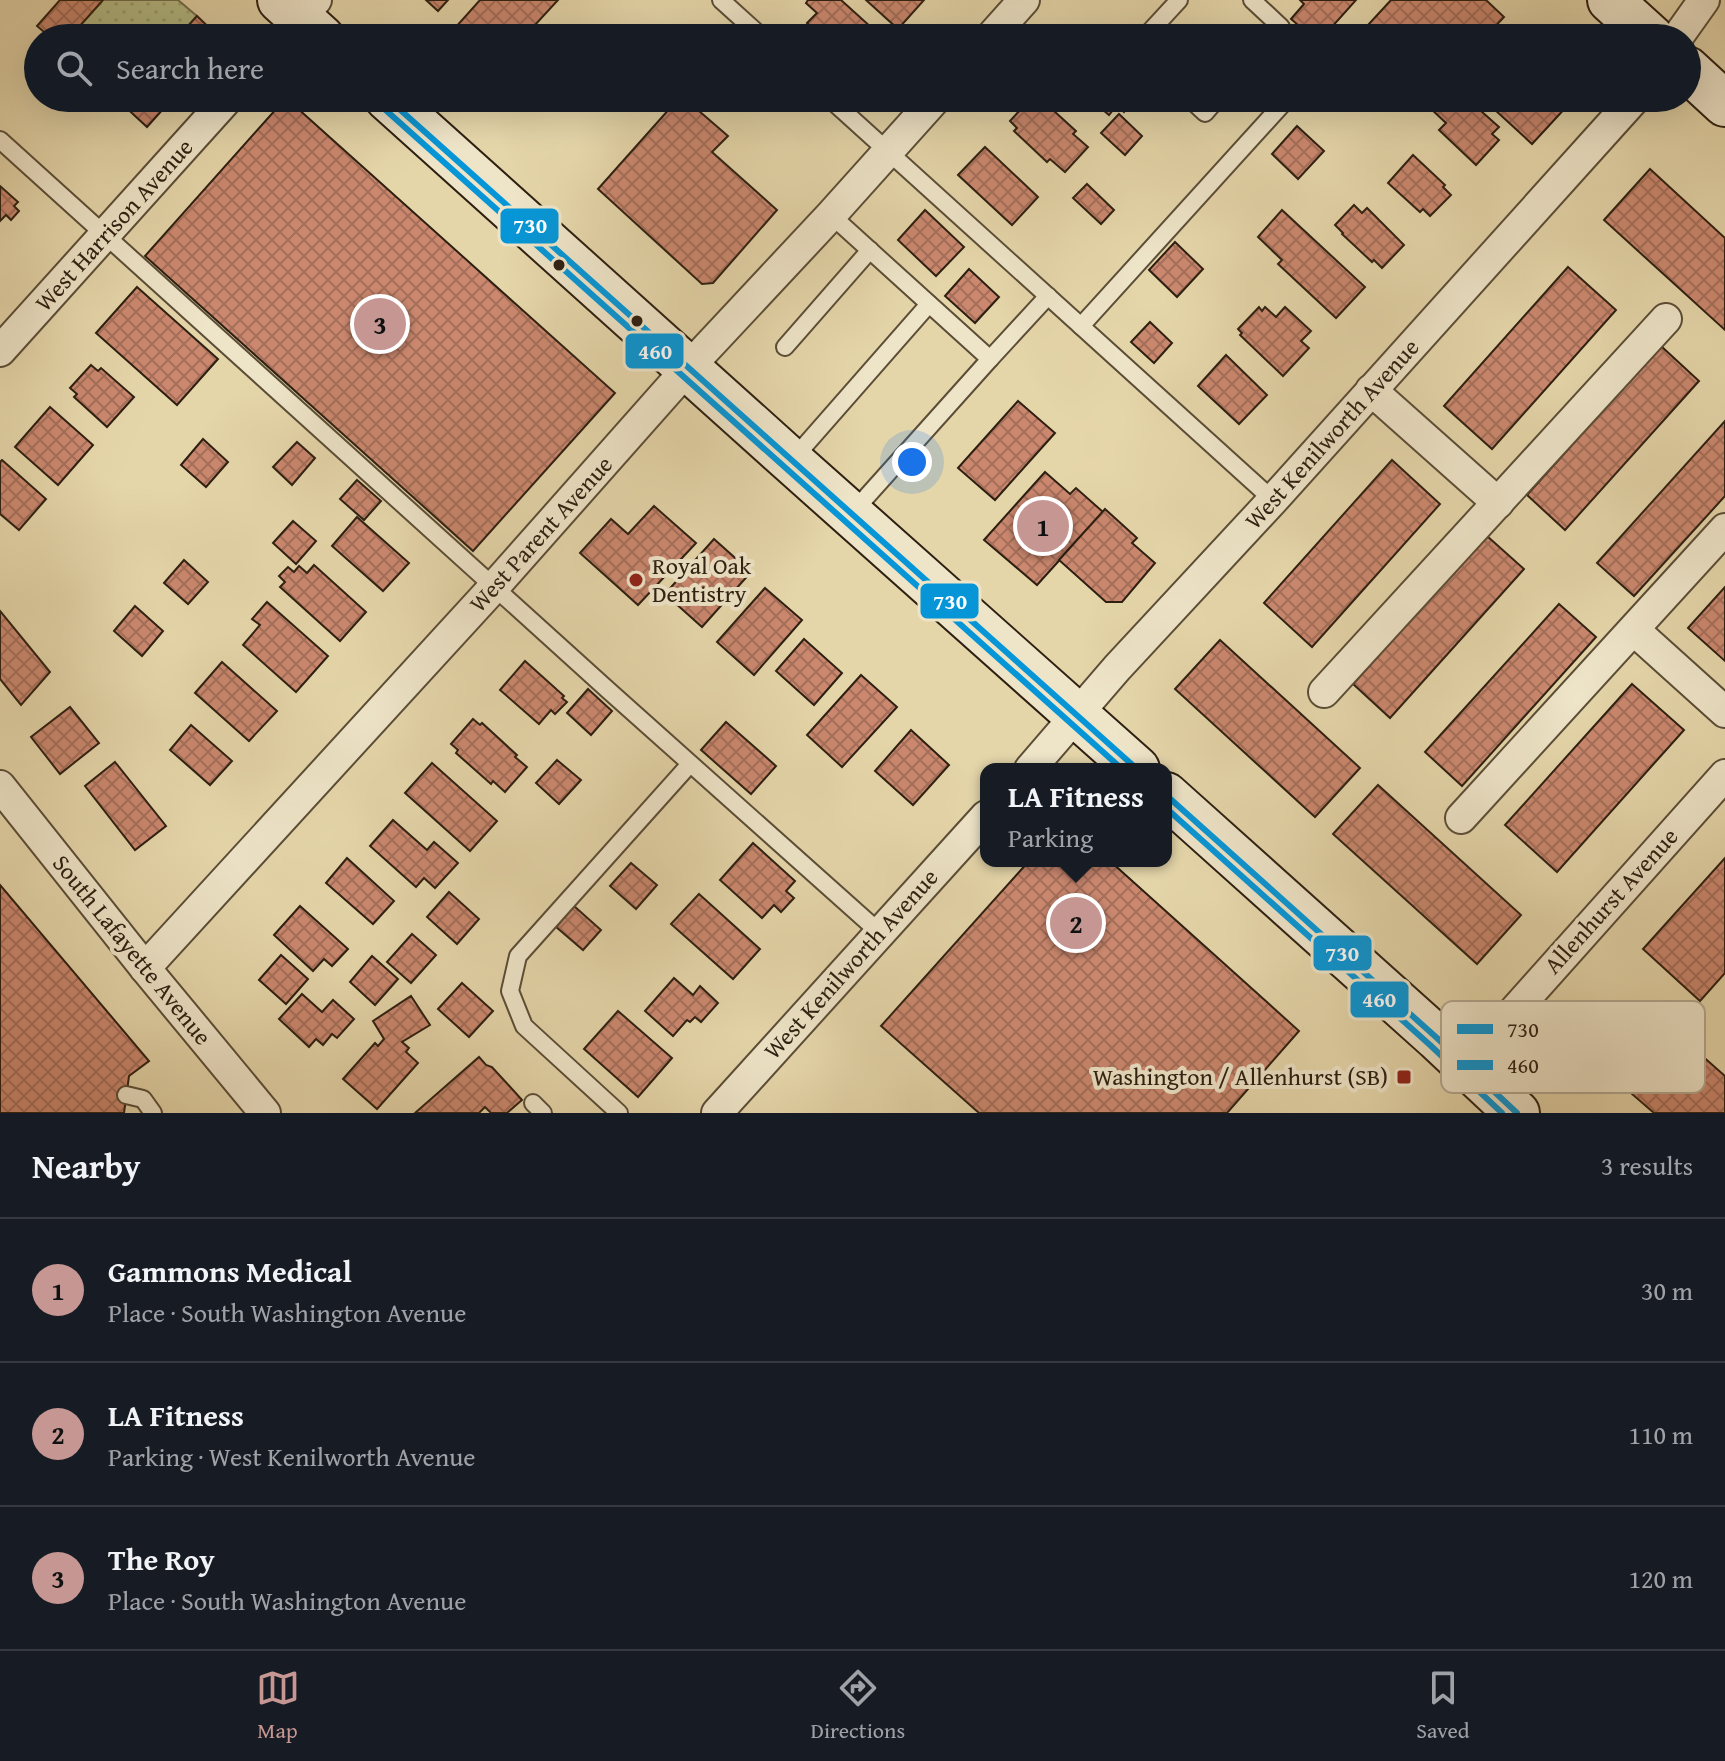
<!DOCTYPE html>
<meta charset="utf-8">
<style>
:root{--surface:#171b24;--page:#242831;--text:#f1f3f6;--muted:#9ea1a6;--line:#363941;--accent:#c59692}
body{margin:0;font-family:"Gentium Book Plus",serif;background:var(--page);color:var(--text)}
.you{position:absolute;left:912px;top:462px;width:28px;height:28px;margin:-20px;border:6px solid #fff;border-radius:50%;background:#1a73e8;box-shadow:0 0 0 12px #1a73e833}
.badge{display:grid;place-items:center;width:52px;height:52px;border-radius:50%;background:var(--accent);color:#111;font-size:26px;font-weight:700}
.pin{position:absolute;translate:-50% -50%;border:4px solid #fff;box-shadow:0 2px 8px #0006}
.popup{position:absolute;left:980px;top:763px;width:192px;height:104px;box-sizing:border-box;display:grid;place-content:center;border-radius:16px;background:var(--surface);filter:drop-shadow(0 2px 6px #0005);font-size:26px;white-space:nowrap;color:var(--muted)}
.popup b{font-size:30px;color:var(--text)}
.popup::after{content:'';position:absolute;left:50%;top:100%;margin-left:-16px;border:16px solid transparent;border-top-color:var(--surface)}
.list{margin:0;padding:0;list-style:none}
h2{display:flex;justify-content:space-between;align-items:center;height:104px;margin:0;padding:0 32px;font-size:34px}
h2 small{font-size:26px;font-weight:400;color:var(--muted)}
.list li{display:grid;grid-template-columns:52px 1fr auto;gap:24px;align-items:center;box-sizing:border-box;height:144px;padding:0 32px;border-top:2px solid var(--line)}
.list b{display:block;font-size:30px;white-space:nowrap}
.list p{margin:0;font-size:26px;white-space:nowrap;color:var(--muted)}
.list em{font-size:26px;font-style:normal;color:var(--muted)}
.icon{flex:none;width:44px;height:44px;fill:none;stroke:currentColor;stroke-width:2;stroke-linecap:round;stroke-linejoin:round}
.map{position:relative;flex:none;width:1725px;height:1113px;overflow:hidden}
.search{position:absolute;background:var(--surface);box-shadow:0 8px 32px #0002;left:24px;right:24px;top:24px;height:88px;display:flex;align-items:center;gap:20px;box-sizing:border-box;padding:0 28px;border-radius:44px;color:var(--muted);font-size:30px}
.sheet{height:536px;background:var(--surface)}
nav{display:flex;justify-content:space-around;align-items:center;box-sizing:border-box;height:112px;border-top:2px solid var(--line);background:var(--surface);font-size:22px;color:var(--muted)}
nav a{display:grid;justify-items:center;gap:4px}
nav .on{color:var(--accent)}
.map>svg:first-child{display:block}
.grass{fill:url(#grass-dots);stroke:#726e4c;stroke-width:2}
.building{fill:url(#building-cross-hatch);stroke:#2d1f11;stroke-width:2}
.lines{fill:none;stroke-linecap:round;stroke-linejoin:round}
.lane-casing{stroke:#5b4d37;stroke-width:20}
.street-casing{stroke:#5b4d37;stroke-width:34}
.secondary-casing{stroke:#2d1f11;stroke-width:48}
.lane{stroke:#eee4c8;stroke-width:16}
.street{stroke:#eee4c8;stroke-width:30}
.secondary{stroke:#eee4c8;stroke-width:44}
.bus-1-casing{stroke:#eee4c8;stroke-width:12}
.bus-2-casing{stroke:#eee4c8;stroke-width:12}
.bus-1{stroke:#0696d7;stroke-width:6}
.bus-2{stroke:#0696d7;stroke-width:6}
.bus-dot{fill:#2d1f11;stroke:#eee4c8;stroke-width:3}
.poi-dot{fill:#8f2418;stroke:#eee4c8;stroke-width:3}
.labels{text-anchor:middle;stroke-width:8;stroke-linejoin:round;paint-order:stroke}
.street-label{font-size:24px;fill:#2d1f11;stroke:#eee4c8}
.poi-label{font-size:24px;fill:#2d1f11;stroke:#eee4c8;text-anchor:start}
.key{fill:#eee4c8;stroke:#b4a991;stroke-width:2}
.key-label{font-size:22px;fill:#2d1f11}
.line-badge{stroke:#eee4c8;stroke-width:3}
.badge-label{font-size:22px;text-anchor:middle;font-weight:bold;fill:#fff}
</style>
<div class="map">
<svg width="1725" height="1113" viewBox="0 0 1725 1113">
<defs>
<pattern id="grass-dots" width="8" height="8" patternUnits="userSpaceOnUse" patternTransform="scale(2)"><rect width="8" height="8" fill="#b6bd87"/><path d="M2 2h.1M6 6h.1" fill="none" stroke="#9da274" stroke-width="1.8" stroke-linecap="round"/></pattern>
<pattern id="building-cross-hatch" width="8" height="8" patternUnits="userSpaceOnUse" patternTransform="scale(2)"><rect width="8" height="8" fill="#cb886f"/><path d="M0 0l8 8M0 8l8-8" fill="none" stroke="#a56f5a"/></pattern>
</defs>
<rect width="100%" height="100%" fill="#e5d6aa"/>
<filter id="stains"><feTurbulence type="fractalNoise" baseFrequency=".0025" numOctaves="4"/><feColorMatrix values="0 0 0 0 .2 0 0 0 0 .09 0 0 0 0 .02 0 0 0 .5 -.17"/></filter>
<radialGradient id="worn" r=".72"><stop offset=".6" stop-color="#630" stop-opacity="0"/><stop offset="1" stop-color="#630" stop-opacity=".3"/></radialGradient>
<!-- grass -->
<polygon class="grass" points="103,0 178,0 197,16 177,38 109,38 103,33 97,38 69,38"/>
<!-- building -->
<g class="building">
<polygon points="60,0 103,0 69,38 51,38 37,26"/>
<polygon points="426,0 448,0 438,11"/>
<polygon points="480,0 558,0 523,38 446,38"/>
<polygon points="808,0 841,0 883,38 823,38 807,23 817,13 806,3"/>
<polygon points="866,0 924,0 898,29"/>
<polygon points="1300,0 1356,0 1322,38 1313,38 1291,19 1304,4"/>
<polygon points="1391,0 1486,0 1504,17 1489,33 1494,38 1356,38"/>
<polygon points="197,16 220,38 177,38"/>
<polygon points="124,98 173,98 147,127 120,102"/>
<polygon points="286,98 615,393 473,551 145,256"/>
<polygon points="679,98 684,98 728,136 712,152 777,210 713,283 702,284 598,189"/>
<polygon points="1031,98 1035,98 1040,103 1042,100 1076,131 1073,134 1088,147 1065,172 1050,159 1047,162 1014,131 1017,128 1010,121"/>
<polygon points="1089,98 1135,98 1124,112 1117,105 1109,115"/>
<polygon points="1440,98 1459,98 1469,107 1472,103 1499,127 1492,134 1499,140 1476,165 1439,130 1446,123 1430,108"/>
<polygon points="1482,98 1560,98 1568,105 1532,144"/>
<polygon points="1119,114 1142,136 1125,155 1101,133"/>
<polygon points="1297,126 1324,151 1298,179 1272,154"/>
<polygon points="985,147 1038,197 1012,225 958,175"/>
<polygon points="1413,155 1445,185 1443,187 1451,195 1430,216 1423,209 1420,212 1388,183"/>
<polygon points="1650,169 1725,238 1725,330 1604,220"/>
<polygon points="1087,184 1114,210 1101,224 1073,198"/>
<polygon points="0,186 18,202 14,206 19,211 11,220 6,215 0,221"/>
<polygon points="1354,205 1362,213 1367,208 1404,245 1382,268 1374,260 1372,262 1342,234 1343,233 1335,225"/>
<polygon points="925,210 964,247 936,276 898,240"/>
<polygon points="1282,210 1365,287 1336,318 1278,264 1282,260 1258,237"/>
<polygon points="1175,242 1203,269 1177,297 1149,270"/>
<polygon points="1568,267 1616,310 1492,449 1444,406"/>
<polygon points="969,269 999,297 975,323 945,296"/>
<polygon points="137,287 218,359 177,405 96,333"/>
<polygon points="1259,307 1262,311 1265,307 1276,317 1285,307 1311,331 1301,341 1309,348 1283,376 1240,335 1242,333 1238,329"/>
<polygon points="1150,322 1172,343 1154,363 1131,342"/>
<polygon points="1661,346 1699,381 1565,530 1527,495"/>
<polygon points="1226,355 1267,395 1239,424 1198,386"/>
<polygon points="91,365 98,371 101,368 134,397 107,427 74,397 77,394 70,388"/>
<polygon points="1018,401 1055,433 995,500 958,468"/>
<polygon points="50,407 93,445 58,485 15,447"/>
<polygon points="1725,421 1725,496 1634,596 1597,563"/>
<polygon points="203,439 228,462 206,487 181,465"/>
<polygon points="297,442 315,458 292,485 273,467"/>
<polygon points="2,460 46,499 19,530 0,514 0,462"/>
<polygon points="1392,460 1440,504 1312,647 1264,603"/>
<polygon points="1045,472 1070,494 1076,488 1103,512 1037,585 984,540"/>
<polygon points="357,480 381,501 364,520 340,499"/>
<polygon points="654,506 696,543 638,605 580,553 611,519 628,534"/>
<polygon points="1105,509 1137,538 1132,543 1155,563 1122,602 1106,602 1059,560"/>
<polygon points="357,517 409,563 383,591 332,546"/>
<polygon points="293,521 316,541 296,564 273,543"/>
<polygon points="1487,536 1524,569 1390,718 1353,684"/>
<polygon points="714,539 751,572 702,627 665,594"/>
<polygon points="184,560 208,582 188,604 164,583"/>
<polygon points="314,565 366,612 340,641 280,587 285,582 279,576 288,567 294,572 299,566 307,573"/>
<polygon points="1725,587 1725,661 1688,628"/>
<polygon points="765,588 802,620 754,675 717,642"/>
<polygon points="267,602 328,656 296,692 243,645 260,625 252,619"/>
<polygon points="1559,604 1596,637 1462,786 1425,752"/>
<polygon points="135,606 163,631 142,656 114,631"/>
<polygon points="0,611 50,672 21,705 0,679"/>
<polygon points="804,639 842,673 814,705 776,671"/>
<polygon points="1220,640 1360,768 1315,817 1175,689"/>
<polygon points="525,661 564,696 562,698 567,702 555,714 551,710 539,724 500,690"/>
<polygon points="222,662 277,711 249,741 195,693"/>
<polygon points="861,675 897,707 842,767 807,735"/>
<polygon points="1632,684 1684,730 1557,872 1505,825"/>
<polygon points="588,689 612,711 591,735 567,713"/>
<polygon points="70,707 99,743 60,774 31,737"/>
<polygon points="473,719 480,725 482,723 517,755 515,757 527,767 505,792 493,781 491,784 456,753 458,750 451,744"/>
<polygon points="726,722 776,766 751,794 701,750"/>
<polygon points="191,725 232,761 210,785 170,750"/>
<polygon points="911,730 949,765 913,805 875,771"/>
<polygon points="557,760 581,780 559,804 536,783"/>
<polygon points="115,762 166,826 135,850 85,786"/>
<polygon points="432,763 497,821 470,851 405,793"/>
<polygon points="1378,785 1521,915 1477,964 1333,834"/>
<polygon points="393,820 427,850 434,842 458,863 435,888 424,878 416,887 370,846"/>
<polygon points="753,843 795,881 786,891 794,898 781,912 774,905 762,918 720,880"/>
<polygon points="347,858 394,901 373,924 326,883"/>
<polygon points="1725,858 1725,973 1700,1001 1643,949"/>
<polygon points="1029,861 1110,861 1299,1031 1227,1113 979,1113 881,1026"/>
<polygon points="631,863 657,885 636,909 610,886"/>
<polygon points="0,885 149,1061 129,1076 124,1113 0,1113"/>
<polygon points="449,892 479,919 457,944 427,917"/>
<polygon points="699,894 760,949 733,979 671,924"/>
<polygon points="300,906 348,949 332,966 324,959 313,971 274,935"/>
<polygon points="574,906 601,930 583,950 556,927"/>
<polygon points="412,934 436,955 411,983 387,962"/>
<polygon points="281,955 308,979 286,1004 259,980"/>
<polygon points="372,956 398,979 375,1005 350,982"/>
<polygon points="674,978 693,995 700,986 718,1003 701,1022 695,1017 690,1022 687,1020 673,1036 645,1011"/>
<polygon points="462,983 493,1011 469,1037 438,1009"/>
<polygon points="302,994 322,1012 333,1000 354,1019 337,1038 332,1034 323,1045 316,1039 309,1047 279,1019"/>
<polygon points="411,996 430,1025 402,1042 409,1048 406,1052 418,1063 377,1109 343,1079 375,1043 378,1046 384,1039 373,1021"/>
<polygon points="618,1011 672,1058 638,1097 584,1049"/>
<polygon points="1682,1038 1725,1076 1725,1113 1654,1113 1632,1094"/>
<polygon points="479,1057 486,1065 492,1067 522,1100 507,1113 491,1113 485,1107 479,1113 415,1113"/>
</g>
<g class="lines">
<!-- lane casing -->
<g class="lane-casing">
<g id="lane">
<polyline points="721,0 763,38"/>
<polyline points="1252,0 1281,27 1271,38"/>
<polyline points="1144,38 1179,0"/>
<polyline points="829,98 1273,500"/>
<polyline points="1189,98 1205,113 1218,98"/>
<polyline points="0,140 608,690 879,932"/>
<polyline points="831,215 990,359 852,513"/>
<polyline points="1081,326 1288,98"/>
<polyline points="785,347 870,250"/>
<polyline points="990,359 1048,296"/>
<polyline points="793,459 929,304"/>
<polyline points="126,1095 143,1099 153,1113"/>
<polyline points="533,1103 543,1113"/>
<polyline points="619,1113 524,1026 510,991 518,956 690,764"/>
</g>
</g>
<!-- street casing -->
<g class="street-casing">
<g id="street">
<polyline points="282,38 316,0"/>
<polyline points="990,38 1024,0"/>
<polyline points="1677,38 1704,0"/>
<polyline points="0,351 228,98"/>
<polyline points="1371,390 1498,503"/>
<polyline points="1634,630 1725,712"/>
<polyline points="1324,692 1666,319"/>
<polyline points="1030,769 1117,668 1273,500 1635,98"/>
<polyline points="0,786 145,968 265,1113"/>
<polyline points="1461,818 1725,529"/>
<polyline points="145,968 494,587 688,368 831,215 936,98"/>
<polyline points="1466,1065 1725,775"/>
<polyline points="717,1113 986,816"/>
</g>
</g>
<!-- secondary casing -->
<g class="secondary-casing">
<g id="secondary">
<polyline points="280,0 322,38"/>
<polyline points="1610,0 1652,38"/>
<polyline points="1687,69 1725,104"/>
<polyline points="387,98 791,461 1137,769"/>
<polyline points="1166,795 1437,1038 1517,1113"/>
</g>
</g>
<!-- lane -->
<use href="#lane" class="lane"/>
<!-- street -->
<use href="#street" class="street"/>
<!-- secondary -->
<use href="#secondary" class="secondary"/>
<!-- bus-1 casing -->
<g class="bus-1-casing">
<g id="bus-1">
<polyline points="387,98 1137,769"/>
<polyline points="1166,795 1437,1038 1517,1113"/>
</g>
</g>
<!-- bus-2 casing -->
<g class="bus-2-casing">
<g id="bus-2">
<polyline points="380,105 1122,769"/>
<polyline points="1166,808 1430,1045 1502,1113"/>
</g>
</g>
<!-- bus-1 -->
<use href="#bus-1" class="bus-1"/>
<!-- bus-2 -->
<use href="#bus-2" class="bus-2"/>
</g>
<!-- markers -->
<g class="bus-dot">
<circle cx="559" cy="265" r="7"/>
<circle cx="637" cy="321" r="7"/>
</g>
<g class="poi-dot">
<circle cx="636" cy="580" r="8"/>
<rect x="1396" y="1069" width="16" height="16" rx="4"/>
</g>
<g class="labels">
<!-- street labels -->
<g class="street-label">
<text transform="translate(114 225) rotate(-48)" y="8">West Harrison Avenue</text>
<text transform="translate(1332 434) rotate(-48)" y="8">West Kenilworth Avenue</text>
<text transform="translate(541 534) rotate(-48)" y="8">West Parent Avenue</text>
<text transform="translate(1611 901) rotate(-48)" y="8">Allenhurst Avenue</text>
<text transform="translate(132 950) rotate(51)" y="8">South Lafayette Avenue</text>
<text transform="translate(851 964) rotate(-48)" y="8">West Kenilworth Avenue</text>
</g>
<!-- poi labels -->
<g class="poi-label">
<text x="652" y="574">Royal Oak<tspan x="652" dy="28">Dentistry</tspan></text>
<text x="1388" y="1085" text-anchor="end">Washington / Allenhurst (SB)</text>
</g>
</g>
<!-- legend -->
<rect x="1441" y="1001" width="264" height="92" rx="12" class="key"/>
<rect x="1457" y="1024" width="36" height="10" fill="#0696d7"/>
<rect x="1457" y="1060" width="36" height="10" fill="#0696d7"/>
<g class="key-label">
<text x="1507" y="1037">730</text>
<text x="1507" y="1073">460</text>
</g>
<g class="line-badge">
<rect x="499" y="207" width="61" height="38" rx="8" fill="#0696d7"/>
<rect x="624" y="332" width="61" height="38" rx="8" fill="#0696d7"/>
<rect x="919" y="582" width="61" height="38" rx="8" fill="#0696d7"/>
<rect x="1312" y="934" width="61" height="38" rx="8" fill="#0696d7"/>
<rect x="1349" y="980" width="61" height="39" rx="8" fill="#0696d7"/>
</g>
<g class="badge-label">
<text x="530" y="233">730</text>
<text x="655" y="359">460</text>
<text x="950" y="609">730</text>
<text x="1342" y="961">730</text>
<text x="1379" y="1007">460</text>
</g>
<rect width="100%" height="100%" filter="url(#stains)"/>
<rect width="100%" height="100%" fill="url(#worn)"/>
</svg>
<div class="you"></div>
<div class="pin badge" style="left:1043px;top:526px">1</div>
<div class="pin badge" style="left:1076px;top:923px">2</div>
<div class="popup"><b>LA Fitness</b>Parking</div>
<div class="pin badge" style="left:380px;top:324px">3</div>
<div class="search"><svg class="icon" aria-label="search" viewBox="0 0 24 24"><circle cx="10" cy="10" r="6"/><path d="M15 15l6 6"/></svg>Search here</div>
</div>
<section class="sheet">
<h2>Nearby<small>3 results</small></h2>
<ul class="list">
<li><span class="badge">1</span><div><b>Gammons Medical</b><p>Place · South Washington Avenue</p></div><em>30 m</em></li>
<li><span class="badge">2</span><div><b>LA Fitness</b><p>Parking · West Kenilworth Avenue</p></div><em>110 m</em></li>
<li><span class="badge">3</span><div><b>The Roy</b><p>Place · South Washington Avenue</p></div><em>120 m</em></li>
</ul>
</section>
<nav>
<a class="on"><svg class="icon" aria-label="map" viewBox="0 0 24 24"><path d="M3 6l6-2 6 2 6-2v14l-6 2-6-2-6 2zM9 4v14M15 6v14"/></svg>Map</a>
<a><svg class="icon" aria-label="directions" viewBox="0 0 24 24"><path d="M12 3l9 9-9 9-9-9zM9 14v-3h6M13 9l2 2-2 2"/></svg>Directions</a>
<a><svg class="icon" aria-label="saved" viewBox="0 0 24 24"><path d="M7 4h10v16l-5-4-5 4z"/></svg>Saved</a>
</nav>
